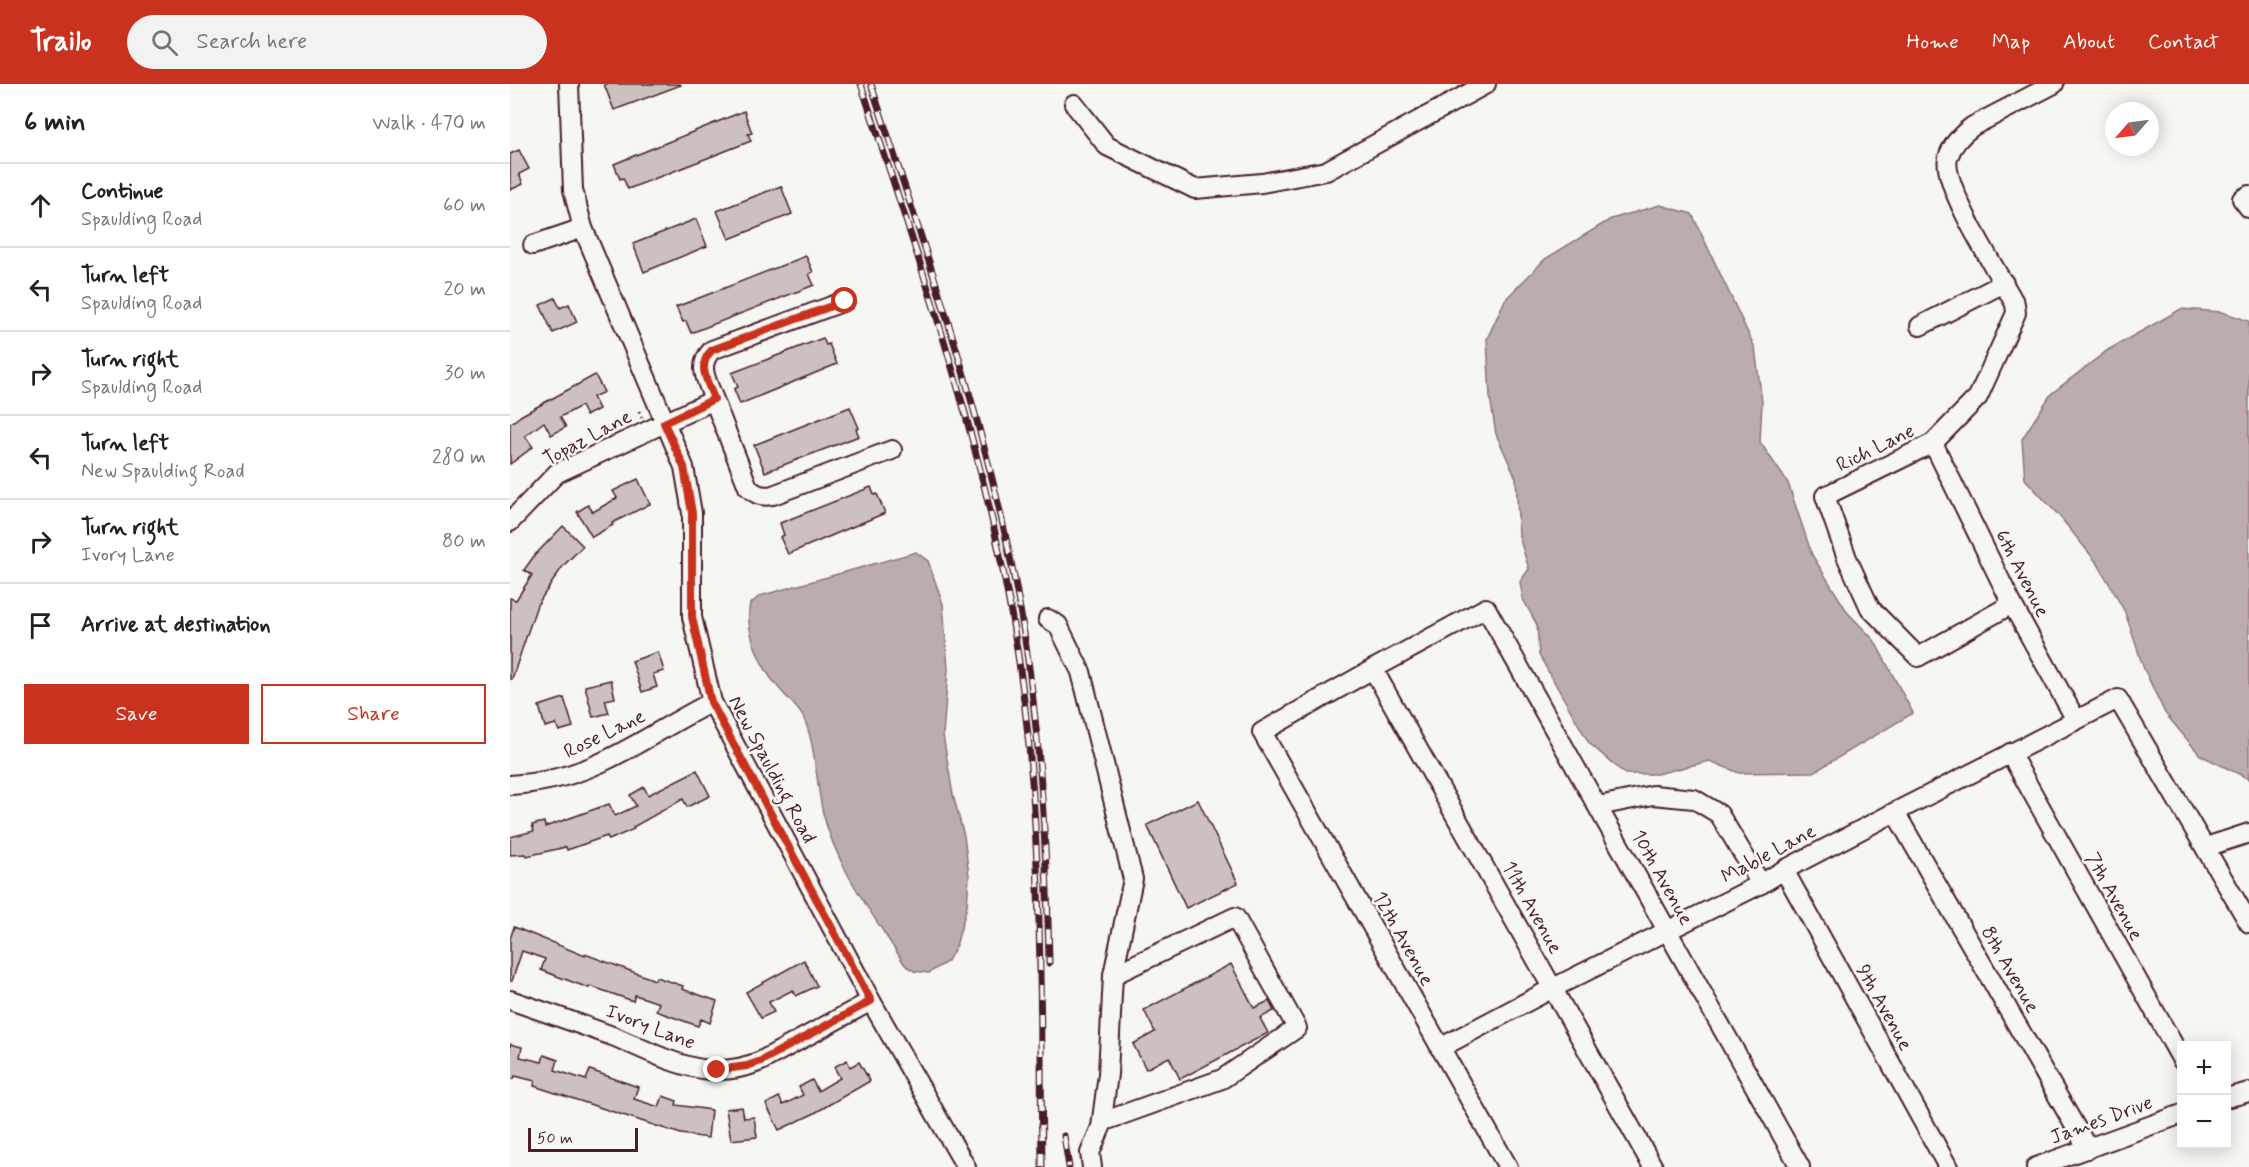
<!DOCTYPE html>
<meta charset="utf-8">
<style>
:root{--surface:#fff;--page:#f2f2f2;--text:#222;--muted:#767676;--line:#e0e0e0;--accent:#c8321e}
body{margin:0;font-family:Mynerve,sans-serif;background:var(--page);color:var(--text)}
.controls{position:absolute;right:18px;bottom:18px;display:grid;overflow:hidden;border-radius:0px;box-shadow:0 3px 15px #0003}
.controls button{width:54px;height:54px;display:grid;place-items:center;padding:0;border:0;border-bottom:2px solid var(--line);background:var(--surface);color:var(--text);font:30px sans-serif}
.compass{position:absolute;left:1595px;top:18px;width:54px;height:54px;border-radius:50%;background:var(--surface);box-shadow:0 3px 15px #0003;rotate:242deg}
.scale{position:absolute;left:18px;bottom:15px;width:110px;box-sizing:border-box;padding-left:6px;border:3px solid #4a1f2b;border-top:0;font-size:16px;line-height:21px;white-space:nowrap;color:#4a1f2b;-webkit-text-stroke:4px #f6f6f2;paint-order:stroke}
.stop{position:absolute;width:18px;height:18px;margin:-14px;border:4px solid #c8321e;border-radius:50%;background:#fff}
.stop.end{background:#c8321e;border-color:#fff;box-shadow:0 2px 6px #0008}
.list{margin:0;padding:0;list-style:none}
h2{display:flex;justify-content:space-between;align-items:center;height:78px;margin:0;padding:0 24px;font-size:26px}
h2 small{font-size:20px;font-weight:400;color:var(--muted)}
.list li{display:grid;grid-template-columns:39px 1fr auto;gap:18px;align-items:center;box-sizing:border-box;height:84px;padding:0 24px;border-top:2px solid var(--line)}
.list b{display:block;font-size:22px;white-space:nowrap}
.list p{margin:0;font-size:20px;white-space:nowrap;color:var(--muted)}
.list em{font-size:20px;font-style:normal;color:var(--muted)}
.actions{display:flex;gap:12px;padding:18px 24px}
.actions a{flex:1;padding:14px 0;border:2px solid var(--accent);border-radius:0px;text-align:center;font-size:21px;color:var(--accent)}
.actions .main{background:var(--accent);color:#fff}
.icon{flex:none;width:33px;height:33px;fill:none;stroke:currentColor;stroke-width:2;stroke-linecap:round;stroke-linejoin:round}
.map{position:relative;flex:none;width:1739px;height:1083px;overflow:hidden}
header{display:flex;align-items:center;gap:36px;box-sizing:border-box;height:84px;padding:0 30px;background:var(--accent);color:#fff}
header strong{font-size:28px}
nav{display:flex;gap:33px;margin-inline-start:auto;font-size:21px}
.search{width:420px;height:54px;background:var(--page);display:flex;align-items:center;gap:15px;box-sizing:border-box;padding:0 21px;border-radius:33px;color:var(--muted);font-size:22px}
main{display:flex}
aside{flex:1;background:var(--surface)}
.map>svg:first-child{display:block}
.water{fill:#bbadae;stroke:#8e747a;stroke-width:1.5}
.building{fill:#ccc1c0;stroke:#4a1f2b;stroke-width:1.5}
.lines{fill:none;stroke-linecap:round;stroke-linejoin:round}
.minor-casing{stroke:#4a1f2b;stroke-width:22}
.path{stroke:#4a1f2b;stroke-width:3;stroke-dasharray:1.5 4.5;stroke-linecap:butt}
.minor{stroke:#f6f6f2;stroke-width:18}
.rail-casing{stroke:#4a1f2b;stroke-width:7}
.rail{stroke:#f6f6f2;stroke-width:4.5;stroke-dasharray:14;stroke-linecap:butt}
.route{stroke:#c8321e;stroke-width:8}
.labels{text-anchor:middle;stroke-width:5;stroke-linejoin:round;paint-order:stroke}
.street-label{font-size:20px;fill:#4a1f2b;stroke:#f6f6f2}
</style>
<header>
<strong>Trailo</strong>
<div class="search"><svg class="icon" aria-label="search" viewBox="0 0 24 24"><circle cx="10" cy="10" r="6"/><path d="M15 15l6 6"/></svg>Search here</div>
<nav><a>Home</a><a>Map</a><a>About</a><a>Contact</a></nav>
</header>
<main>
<aside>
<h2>6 min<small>Walk · 470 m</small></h2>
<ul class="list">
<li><svg class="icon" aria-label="ahead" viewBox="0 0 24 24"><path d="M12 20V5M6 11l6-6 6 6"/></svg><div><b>Continue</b><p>Spaulding Road</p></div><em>60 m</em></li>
<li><svg class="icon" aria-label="left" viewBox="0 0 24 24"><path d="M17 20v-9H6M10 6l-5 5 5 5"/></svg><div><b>Turn left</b><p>Spaulding Road</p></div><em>20 m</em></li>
<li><svg class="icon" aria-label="right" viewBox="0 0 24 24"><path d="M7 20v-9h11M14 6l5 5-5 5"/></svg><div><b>Turn right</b><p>Spaulding Road</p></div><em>30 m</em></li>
<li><svg class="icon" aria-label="left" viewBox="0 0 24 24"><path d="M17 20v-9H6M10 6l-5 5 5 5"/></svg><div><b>Turn left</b><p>New Spaulding Road</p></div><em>280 m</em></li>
<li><svg class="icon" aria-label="right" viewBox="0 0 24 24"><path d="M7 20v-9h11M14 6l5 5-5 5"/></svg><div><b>Turn right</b><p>Ivory Lane</p></div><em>80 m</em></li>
<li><svg class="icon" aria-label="arrive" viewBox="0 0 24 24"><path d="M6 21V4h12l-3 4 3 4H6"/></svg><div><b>Arrive at destination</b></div></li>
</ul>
<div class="actions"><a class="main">Save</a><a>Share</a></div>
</aside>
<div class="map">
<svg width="1739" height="1083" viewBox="0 0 1739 1083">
<rect width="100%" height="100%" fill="#f6f6f2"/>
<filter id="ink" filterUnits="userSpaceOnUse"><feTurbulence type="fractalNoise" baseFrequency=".0167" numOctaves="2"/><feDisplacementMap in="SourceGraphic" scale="12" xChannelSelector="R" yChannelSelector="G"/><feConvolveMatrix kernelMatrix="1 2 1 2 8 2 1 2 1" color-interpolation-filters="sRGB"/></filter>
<g filter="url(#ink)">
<!-- water -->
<g class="water">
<polygon points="1150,121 1182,130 1245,264 1252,318 1250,358 1278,399 1302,471 1338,529 1364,556 1403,629 1304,688 1229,689 1200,677 1147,690 1115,690 1079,659 1029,571 1027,541 1013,515 1010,498 1019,485 1009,452 1006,394 986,350 980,313 977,255 995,216 1035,175 1101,135"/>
<polygon points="1671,225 1712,228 1739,237 1739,695 1690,671 1655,629 1634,585 1615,528 1588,480 1551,434 1515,395 1512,355 1541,310 1598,266"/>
<path d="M406,468L418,477L433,520L438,585L433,651L443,711L454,752L459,792L457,822L446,862L438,877L419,889L404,887L395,881C365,833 327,785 313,729C306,700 306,657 292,631C286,621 275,612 268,603C251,584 234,545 240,520L250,512Z"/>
</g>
<!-- building -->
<g class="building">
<polygon points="94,0 170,0 171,1 104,26"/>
<polygon points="234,27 242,49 238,50 241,57 118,105 113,94 110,95 104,80"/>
<polygon points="9,66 19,85 9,90 13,100 0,106 0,70"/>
<polygon points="271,102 282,130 219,155 207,127"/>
<polygon points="186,135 197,162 134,188 123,160"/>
<polygon points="296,172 303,188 299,190 304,201 181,249 176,237 173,238 166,223"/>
<polygon points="45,214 50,224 59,220 67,238 43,249 30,221"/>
<polygon points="313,254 316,261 319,260 327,280 230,320 224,305 228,303 222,289"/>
<polygon points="85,291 94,308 83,313 89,325 76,332 71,322 50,333 56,343 41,351 34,338 15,352 23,363 0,380 0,340 12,331"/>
<polygon points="340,323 349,344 346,345 349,352 255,388 244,361"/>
<polygon points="128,395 140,420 102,439 103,441 82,453 67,428 78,421 83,428 107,414 103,407"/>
<polygon points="361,403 364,411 367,410 375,429 278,470 270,453 274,451 270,439"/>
<polygon points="53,442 73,462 53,482 27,521 2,595 0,595 0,514 6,516 22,491 14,486 24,472"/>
<polygon points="148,568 154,587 143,590 147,603 132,608 122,577"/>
<polygon points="101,596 105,614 95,616 99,629 83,633 75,602"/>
<polygon points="54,614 63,643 49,647 46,640 35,643 29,622"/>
<polygon points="187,686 200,712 177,723 173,715 123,743 124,745 99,756 97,752 57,766 56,763 17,772 16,770 0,771 0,753 24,747 22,741 34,738 35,743 99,720 105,732 126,722 120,711 134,703 138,711"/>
<polygon points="688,716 728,799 676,824 637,741"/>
<polygon points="4,843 75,872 75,870 145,896 146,893 173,902 172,905 207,917 200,939 191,935 188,942 146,927 149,919 125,911 123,917 80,902 79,904 65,899 31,886 35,875 12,867 2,897 0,897 0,855"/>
<polygon points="294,876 307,902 286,912 283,906 259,918 264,928 251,934 236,908"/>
<polygon points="721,880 744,924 759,917 764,927 750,934 758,949 670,995 659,973 636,985 623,960 645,948 634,926"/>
<polygon points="0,960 12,963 10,973 32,978 34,971 48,976 45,986 76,996 80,986 128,1003 124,1015 149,1023 153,1012 167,1017 166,1021 201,1026 198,1054 171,1050 24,1002 25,997 5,992 4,995 0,995"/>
<polygon points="337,976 340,983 349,978 360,997 303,1030 269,1046 256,1020 269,1013 273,1021 293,1011 289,1003 302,996 308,1007 330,994 324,983"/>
<polygon points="232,1023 234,1034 244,1033 247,1053 221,1056 216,1025"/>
</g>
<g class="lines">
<!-- minor casing -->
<g class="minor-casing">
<g id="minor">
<polyline points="59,0 63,106 73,144 174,383 182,429 182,533 202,618 361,917 456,1083"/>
<polyline points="564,20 597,62 685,105 752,99 816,87 976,0"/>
<polyline points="1739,111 1732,115 1739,124"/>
<polyline points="23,161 73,144"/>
<polyline points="1410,242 1494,199"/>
<path d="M204,316C198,298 186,282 202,266L335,217"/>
<polyline points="1423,359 1502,520 1566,636"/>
<path d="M0,438L47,389L204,316L238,403C246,411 252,413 263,411L382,366"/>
<path d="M1502,520L1408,573L1360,524L1337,474L1315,412L1423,359L1468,313L1506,229L1505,220C1491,193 1431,101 1438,74C1442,60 1452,50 1463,42L1544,0"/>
<polyline points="538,535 548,541 571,588 623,795 603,891 598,990 591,1043 580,1069 582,1083"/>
<polyline points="863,585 1143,1083"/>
<polyline points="1500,669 1672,976"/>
<path d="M0,701C85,697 130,654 202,618"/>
<polyline points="1088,722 1143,711 1184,715 1209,730 1251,800"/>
<polyline points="1385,728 1578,1065"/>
<polyline points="1696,763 1739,749"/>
<polyline points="1274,786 1438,1083"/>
<path d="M0,916C35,928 70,940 105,953C133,965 162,980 192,985C213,988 232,985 251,977L361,917"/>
<polyline points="930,964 1043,904 1251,800 1274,786 1385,728 1608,615 1739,839"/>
<polyline points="1716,1014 1739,1008"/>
<polyline points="592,1038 712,995 787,944 725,833 603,891"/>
<polyline points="998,1083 752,648 863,585 976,524 1290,1083"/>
<polyline points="1526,1083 1672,1030"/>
</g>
</g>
<!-- path -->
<polyline class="path" points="129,327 132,334"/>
<!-- minor -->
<use href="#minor" class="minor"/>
<!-- rail casing -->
<g class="rail-casing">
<g id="rail">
<path d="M351,0C416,197 485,393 512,600C533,760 530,922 532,1083"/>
<path d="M361,0C420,181 484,361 514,549C531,658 537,769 539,879"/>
<polyline points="554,1052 559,1083"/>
</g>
</g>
<!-- rail -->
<use href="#rail" class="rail"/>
</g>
</g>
<g class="lines" filter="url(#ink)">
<!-- route -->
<path class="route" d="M207,986L237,982L251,977L361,917L201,618L182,533V429L174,383L154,339L204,315C198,298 186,281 202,266L335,217"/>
</g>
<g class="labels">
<!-- street labels -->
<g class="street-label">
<text transform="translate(77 353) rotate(-28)" y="7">Topaz Lane</text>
<text transform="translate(1365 363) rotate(-26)" y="7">Rich Lane</text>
<text transform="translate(1513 489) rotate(63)" y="7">6th Avenue</text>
<text transform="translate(94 649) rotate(-26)" y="7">Rose Lane</text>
<text transform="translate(263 685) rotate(62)" y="7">New Spaulding Road</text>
<text transform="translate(1258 769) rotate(-28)" y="7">Mable Lane</text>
<text transform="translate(1153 793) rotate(61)" y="7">10th Avenue</text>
<text transform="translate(1605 812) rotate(61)" y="7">7th Avenue</text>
<text transform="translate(1023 823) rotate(61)" y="7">11th Avenue</text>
<text transform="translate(894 854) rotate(61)" y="7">12th Avenue</text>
<text transform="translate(1501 885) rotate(60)" y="7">8th Avenue</text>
<text transform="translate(1375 923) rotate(61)" y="7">9th Avenue</text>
<text transform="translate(141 942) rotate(21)" y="7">Ivory Lane</text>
<text transform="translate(1591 1035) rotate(-20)" y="7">James Drive</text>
</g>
</g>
</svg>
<div class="controls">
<button>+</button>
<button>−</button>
</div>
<svg class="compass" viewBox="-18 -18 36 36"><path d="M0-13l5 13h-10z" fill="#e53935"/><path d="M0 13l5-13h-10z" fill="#767676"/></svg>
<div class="scale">50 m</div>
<div class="stop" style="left:335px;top:217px"></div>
<div class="stop end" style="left:207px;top:986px"></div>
</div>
</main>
